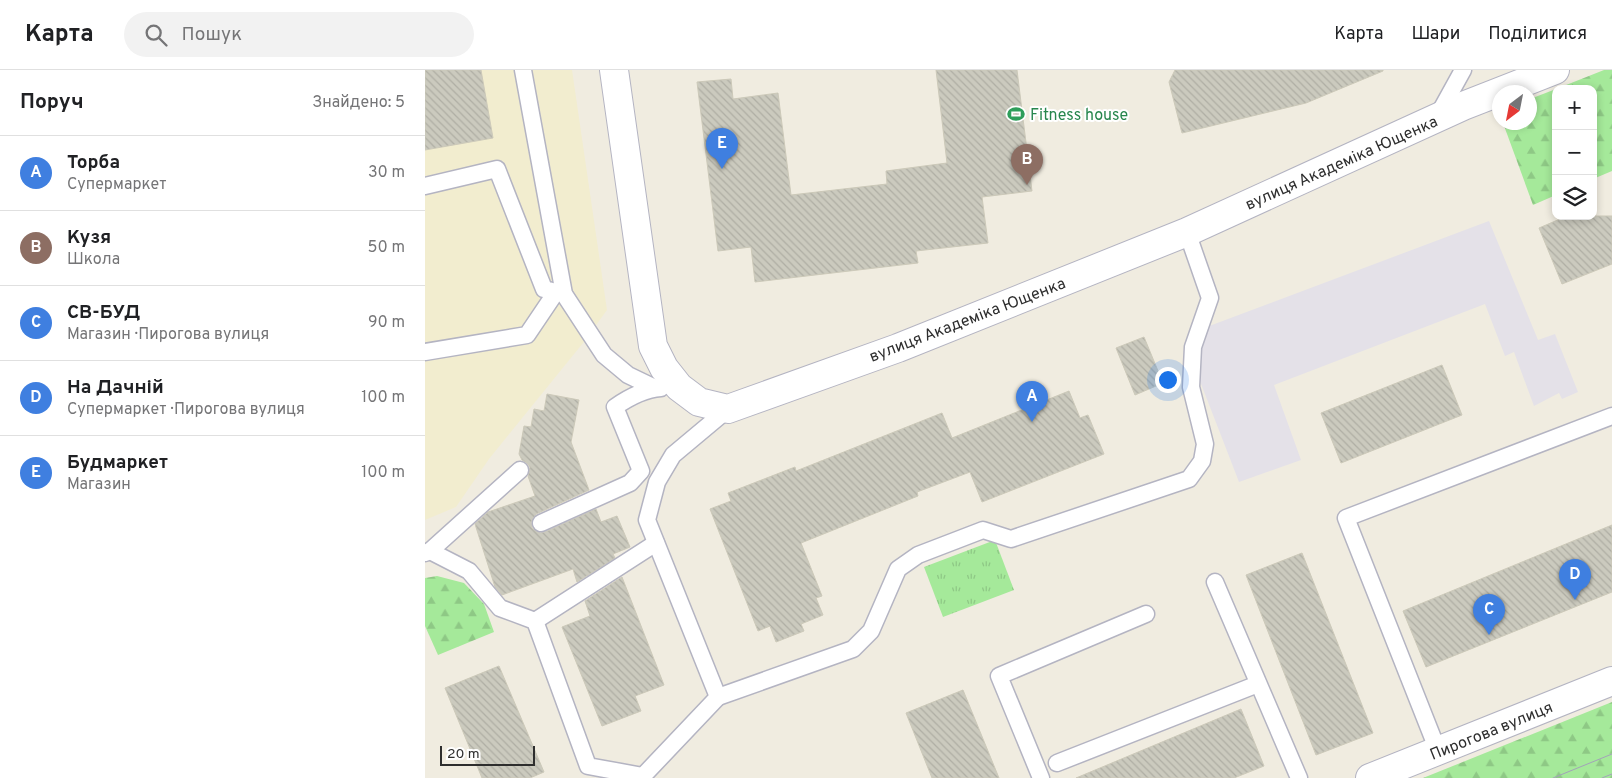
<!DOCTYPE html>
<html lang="uk">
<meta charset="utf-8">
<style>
:root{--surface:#fff;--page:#f2f2f2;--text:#202124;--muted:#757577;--line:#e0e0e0;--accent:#3f3eff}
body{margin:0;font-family:Overpass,sans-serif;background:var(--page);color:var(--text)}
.controls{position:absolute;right:15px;top:15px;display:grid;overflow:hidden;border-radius:10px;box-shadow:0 2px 8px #0003}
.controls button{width:45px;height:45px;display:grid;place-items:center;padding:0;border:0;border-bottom:1px solid var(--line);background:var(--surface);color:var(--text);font:25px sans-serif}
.compass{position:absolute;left:1067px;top:15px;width:45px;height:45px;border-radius:50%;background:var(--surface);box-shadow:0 2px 8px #0003;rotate:212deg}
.scale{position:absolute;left:15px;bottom:12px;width:95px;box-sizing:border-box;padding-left:5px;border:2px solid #2e2e2e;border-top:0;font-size:14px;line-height:18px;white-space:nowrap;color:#2e2e2e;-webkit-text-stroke:4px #fff;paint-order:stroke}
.you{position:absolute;left:742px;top:309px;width:18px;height:18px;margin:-12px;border:4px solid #fff;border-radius:50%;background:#1a73e8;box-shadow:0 0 0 8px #1a73e833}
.badge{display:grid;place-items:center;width:32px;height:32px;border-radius:50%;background:var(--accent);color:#fff;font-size:16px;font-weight:700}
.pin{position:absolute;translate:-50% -41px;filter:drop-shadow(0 1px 2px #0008)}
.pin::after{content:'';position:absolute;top:26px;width:18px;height:15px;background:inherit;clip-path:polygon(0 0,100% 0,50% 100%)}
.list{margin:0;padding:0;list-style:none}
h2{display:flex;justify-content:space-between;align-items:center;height:65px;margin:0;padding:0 20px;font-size:21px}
h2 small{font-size:16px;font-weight:400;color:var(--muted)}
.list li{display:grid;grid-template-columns:32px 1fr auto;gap:15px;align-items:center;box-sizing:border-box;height:75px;padding:0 20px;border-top:1px solid var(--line)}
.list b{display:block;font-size:19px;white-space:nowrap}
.list p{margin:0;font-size:16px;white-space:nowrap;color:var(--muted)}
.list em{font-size:16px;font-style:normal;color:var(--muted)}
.icon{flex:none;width:28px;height:28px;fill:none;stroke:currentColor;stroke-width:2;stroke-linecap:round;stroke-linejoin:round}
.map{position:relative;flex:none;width:1187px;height:708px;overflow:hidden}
header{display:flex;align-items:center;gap:30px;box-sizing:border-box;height:70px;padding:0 25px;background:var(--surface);border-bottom:1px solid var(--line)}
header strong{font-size:24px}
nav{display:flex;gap:28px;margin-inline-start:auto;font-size:18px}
.search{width:350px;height:45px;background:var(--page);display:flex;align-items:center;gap:12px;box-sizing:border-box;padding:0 18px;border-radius:28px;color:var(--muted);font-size:19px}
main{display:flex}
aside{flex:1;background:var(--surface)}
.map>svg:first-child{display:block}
.industrial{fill:#e4e1e8}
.education{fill:#f2edcf}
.forest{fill:url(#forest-firs)}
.park{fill:url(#park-tufts)}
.building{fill:url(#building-back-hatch);stroke:#ccc9b9}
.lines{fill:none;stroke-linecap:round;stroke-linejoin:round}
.service-casing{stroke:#b4b4c2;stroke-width:19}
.minor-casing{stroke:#b4b4c2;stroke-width:30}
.service{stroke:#fff;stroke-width:16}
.minor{stroke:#fff;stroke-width:28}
.tram{stroke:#a3a2b9;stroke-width:1}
.labels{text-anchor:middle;stroke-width:4;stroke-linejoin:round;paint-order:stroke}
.leisure-label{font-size:16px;fill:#27864d;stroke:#fff;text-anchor:start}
.street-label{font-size:16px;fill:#2e2e2e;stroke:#fff}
</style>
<header>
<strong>Карта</strong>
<div class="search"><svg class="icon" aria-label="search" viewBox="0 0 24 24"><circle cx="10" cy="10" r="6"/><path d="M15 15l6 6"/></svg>Пошук</div>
<nav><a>Карта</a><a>Шари</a><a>Поділитися</a></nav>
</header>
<main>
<aside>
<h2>Поруч<small>Знайдено: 5</small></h2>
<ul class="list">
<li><span class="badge" style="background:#3f7fe0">A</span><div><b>Торба</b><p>Супермаркет</p></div><em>30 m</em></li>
<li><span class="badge" style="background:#8d6e63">B</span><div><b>Кузя</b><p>Школа</p></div><em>50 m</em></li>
<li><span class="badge" style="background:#3f7fe0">C</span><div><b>СВ-БУД</b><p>Магазин · Пирогова вулиця</p></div><em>90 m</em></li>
<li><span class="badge" style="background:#3f7fe0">D</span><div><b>На Дачній</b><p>Супермаркет · Пирогова вулиця</p></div><em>100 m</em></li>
<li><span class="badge" style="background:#3f7fe0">E</span><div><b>Будмаркет</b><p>Магазин</p></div><em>100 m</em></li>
</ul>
</aside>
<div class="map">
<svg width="1187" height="708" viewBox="0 0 1187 708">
<defs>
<pattern id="forest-firs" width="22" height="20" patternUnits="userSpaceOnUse" patternTransform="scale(1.25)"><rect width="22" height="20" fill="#a5e99a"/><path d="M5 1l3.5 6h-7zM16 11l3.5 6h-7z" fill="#8ec885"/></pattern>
<pattern id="park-tufts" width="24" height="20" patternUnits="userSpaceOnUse" patternTransform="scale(1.25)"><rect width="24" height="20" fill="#a5e99a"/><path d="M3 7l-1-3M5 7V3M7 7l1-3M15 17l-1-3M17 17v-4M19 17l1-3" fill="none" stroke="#8ec885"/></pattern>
<pattern id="building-back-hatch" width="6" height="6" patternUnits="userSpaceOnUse" patternTransform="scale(1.25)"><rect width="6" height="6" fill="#cbcabe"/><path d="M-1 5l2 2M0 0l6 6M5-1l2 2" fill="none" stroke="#afaea4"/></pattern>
</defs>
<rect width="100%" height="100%" fill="#f0ece0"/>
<!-- industrial -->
<polygon class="industrial" points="1064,151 1113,270 1130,264 1153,322 1137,329 1134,323 1109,336 1089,282 1080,286 1060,234 849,315 876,390 814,412 773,306 779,258"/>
<!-- education -->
<polygon class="education" points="0,0 147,0 182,240 158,273 64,389 31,437 0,450"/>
<!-- forest -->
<g class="forest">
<polygon points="1179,0 1187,0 1187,101 1168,109 1168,19 1131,19"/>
<polygon points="1131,19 1131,125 1108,135 1078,53 1104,52 1105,29"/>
<polygon points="12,506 39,513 59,534 69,562 13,585 0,556 0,508"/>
<polygon points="1187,632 1187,708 998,708"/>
</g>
<!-- park -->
<polygon class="park" points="570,470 589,520 518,547 499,497"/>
<!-- building -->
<g class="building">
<polygon points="0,0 56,0 68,68 0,80"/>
<polygon points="511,0 592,0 607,121 557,127 563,173 491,181 493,193 330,212 326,177 293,181 272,12 306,9 308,29 353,23 366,125 462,114 461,101 522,93"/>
<polygon points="750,0 958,0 958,1 881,33 757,63 744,12"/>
<polygon points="1142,146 1187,146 1187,194 1137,214 1114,158"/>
<polygon points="719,267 738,313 710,325 691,278"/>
<polygon points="1017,295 1037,345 916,393 896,343"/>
<polygon points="644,321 655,348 663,345 679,384 557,432 545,402 492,422 493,426 376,473 397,526 391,528 398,545 376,554 379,561 351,572 345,556 333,561 285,439 306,431 303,423 370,397 371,401 517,343 527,368"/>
<polygon points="122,324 154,330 146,372 164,420 111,444 106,452 107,458 115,463 120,462 171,439 176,452 192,446 205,477 188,484 190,488 152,512 148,499 77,525 70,517 50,454 63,442 110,426 103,406 105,397 102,393 97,390 94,384 99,356 106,357 109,339 119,341"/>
<polygon points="1187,455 1187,522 1001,597 978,541"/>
<polygon points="877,483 948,663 891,685 821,505"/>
<polygon points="197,507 239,615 210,626 216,641 177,656 137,557 165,546 160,531"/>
<polygon points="74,596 119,702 105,708 57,708 20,618"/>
<polygon points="538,620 574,708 507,708 481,643"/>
<polygon points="816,639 839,696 809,708 651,708"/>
</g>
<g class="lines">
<!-- service casing -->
<g class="service-casing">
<g id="service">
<polyline points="98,0 139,224 179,285 203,305 230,318"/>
<polyline points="1012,47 1038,0"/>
<polyline points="0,116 72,99 119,219 139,224"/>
<polyline points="0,282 102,265 131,222"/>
<path d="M116,453L205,413L216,401L190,337C203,328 219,319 236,318"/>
<polyline points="5,481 44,501 75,538 110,551 163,696 218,706"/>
<polyline points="0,483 5,481 95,400"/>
<polyline points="790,512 874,708"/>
<polyline points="110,551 231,473"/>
<polyline points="293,627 428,579 446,561 473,499 493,485 558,460 586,469 764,409 777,391 780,374 766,317 768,277 785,228 762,162"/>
<polyline points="1013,681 921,448 1187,346"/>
<polyline points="632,693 833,614"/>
<polyline points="218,706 293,627 222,450 232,412 248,385 303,339"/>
<polyline points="616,708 574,606 721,544"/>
</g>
</g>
<!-- minor casing -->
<g class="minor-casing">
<g id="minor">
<polyline points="189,0 228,276 239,298 254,317 274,332 303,339 473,278 762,162 1038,36 1130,0"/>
<polyline points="945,708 1187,611"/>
</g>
</g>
<!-- service -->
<use href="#service" class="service"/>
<!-- minor -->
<use href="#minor" class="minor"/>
<!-- tram -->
<g class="tram">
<polyline points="1128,708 1187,684"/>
<polyline points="1177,708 1187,704"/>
</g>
</g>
<!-- icons -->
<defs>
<g id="stadium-bare" transform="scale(1.35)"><path d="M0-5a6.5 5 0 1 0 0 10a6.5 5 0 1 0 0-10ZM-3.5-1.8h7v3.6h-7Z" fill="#2e9e5b" stroke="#fff" stroke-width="2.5" paint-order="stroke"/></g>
</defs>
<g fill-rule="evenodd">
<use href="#stadium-bare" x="591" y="44"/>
</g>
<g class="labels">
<!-- leisure labels -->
<g class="leisure-label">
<text x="605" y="50">Fitness house</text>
</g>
<!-- street labels -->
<g class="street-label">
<text transform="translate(916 92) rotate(-24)" y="6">вулиця Академіка Ющенка</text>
<text transform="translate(542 249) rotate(-21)" y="6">вулиця Академіка Ющенка</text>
<text transform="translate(1066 660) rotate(-22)" y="6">Пирогова вулиця</text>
</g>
</g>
</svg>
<div class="controls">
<button>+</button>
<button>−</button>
<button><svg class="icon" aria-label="layers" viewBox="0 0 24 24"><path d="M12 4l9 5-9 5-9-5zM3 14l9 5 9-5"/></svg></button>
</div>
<svg class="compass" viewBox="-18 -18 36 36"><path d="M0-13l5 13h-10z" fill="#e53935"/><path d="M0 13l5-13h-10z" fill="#757577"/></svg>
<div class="scale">20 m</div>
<div class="you"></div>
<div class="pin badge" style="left:607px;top:352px;background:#3f7fe0">A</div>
<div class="pin badge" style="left:602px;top:115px;background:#8d6e63">B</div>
<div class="pin badge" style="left:1064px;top:565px;background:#3f7fe0">C</div>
<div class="pin badge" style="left:1150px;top:530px;background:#3f7fe0">D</div>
<div class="pin badge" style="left:297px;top:99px;background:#3f7fe0">E</div>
</div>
</main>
